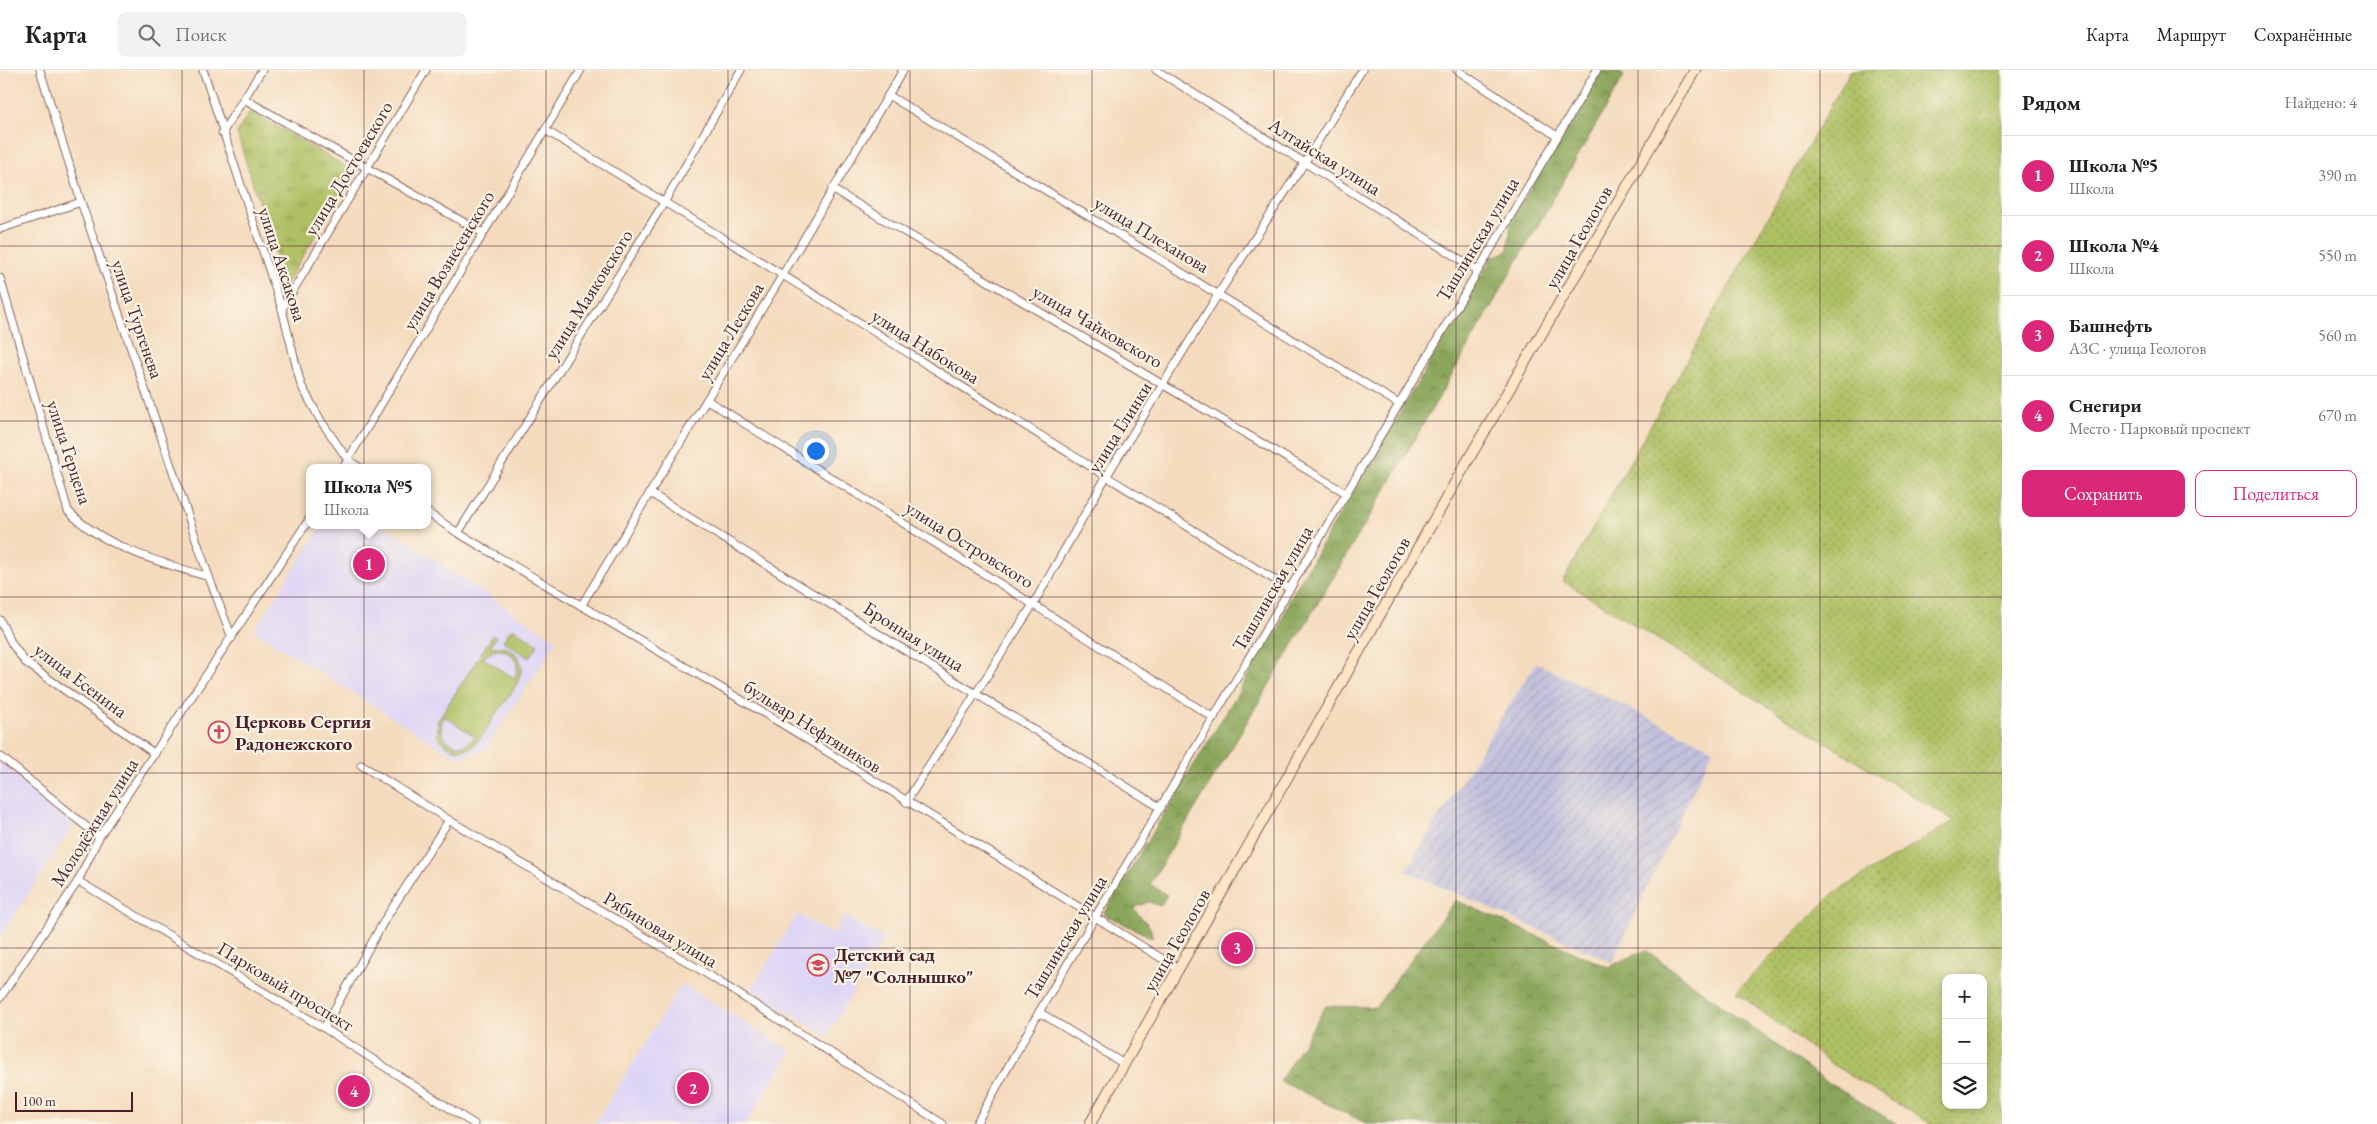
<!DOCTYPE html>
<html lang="ru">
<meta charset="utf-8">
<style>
:root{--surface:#fff;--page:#f2f2f2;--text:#202124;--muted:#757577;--line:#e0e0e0;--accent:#db2777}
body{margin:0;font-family:"EB Garamond",serif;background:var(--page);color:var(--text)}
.controls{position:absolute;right:15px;bottom:15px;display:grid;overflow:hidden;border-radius:10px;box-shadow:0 2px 8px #0003}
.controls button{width:45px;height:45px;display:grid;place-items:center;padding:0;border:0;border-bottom:1px solid var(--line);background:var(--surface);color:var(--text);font:25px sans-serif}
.scale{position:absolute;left:15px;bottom:12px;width:118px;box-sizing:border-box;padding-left:5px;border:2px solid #4a1f2b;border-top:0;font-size:14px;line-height:18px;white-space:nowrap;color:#4a1f2b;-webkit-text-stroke:4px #fcf5e5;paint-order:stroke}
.you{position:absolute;left:815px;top:380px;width:18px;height:18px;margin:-12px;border:4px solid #fff;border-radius:50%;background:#1a73e8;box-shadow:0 0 0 8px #1a73e833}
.badge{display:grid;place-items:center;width:32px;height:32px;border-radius:50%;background:var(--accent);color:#fff;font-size:16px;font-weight:700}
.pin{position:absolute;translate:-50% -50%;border:2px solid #fff;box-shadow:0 1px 5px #0006}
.popup{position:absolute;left:306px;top:394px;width:125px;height:65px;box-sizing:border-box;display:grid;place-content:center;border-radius:10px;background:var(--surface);filter:drop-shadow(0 1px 4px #0005);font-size:16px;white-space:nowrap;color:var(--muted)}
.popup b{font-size:19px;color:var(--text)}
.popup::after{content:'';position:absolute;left:50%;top:100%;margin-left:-10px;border:10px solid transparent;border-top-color:var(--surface)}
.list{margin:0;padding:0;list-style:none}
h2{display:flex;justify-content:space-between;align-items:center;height:65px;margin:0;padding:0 20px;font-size:21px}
h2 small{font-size:16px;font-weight:400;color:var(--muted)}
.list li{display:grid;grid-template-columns:32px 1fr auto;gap:15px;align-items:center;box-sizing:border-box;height:80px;padding:0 20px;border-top:1px solid var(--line)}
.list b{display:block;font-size:19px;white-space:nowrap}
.list p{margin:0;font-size:16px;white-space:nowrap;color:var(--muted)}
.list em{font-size:16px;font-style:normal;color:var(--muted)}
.actions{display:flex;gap:10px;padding:15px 20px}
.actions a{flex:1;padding:11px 0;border:1px solid var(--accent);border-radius:10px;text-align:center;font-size:18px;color:var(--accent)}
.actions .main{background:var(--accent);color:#fff}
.icon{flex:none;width:28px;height:28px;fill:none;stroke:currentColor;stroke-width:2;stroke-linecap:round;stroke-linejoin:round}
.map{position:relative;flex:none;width:2002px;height:1054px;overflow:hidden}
header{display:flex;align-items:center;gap:30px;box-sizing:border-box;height:70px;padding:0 25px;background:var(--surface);border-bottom:1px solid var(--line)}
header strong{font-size:24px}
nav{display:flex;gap:28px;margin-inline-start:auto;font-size:18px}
.search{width:350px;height:45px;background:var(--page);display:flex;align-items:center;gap:12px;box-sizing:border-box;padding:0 18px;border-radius:10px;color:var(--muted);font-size:19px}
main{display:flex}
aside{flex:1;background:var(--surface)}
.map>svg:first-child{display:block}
.built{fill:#ddd5f6}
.industrial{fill:url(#industrial-furrows)}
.grass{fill:#aec064;stroke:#7c7048;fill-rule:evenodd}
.forest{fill:url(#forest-crowns);stroke:#6a6242}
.park{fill:url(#park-tufts);stroke:#7c7048}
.garden{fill:url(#garden-dots);stroke:#7c7048;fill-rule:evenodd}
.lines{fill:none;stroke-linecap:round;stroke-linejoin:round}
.street-casing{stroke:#86615e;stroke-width:9}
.secondary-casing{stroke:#86615e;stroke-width:12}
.street{stroke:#fff;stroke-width:7}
.secondary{stroke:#fde5c5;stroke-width:10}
.grid{fill:none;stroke:#4a1f2b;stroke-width:1;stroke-opacity:0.55}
.labels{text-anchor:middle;stroke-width:4.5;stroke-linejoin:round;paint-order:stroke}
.street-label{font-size:19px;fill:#4a1f2b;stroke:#fcf5e5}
.poi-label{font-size:19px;font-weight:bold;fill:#4a1f2b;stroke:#fcf5e5;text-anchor:start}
</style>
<header>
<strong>Карта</strong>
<div class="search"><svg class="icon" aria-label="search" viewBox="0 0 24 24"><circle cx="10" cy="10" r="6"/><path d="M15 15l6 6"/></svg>Поиск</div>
<nav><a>Карта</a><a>Маршрут</a><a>Сохранённые</a></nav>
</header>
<main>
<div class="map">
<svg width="2002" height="1054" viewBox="0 0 2002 1054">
<defs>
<pattern id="industrial-furrows" width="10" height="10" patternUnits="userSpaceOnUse" patternTransform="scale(1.25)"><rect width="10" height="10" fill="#c2c1dc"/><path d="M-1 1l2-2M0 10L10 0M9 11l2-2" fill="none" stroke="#a8a5bd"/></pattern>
<pattern id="forest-crowns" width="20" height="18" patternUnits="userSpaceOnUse" patternTransform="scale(1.25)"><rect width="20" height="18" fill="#8aa65a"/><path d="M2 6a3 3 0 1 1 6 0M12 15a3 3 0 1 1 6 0" fill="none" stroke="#73874b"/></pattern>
<pattern id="park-tufts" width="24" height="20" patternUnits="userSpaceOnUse" patternTransform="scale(1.25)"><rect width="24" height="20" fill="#aec064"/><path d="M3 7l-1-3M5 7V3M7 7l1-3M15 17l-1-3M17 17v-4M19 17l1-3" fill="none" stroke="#909b53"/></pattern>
<pattern id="garden-dots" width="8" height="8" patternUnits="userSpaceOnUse" patternTransform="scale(1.25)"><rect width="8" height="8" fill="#aec064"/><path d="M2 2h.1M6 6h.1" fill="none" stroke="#909b53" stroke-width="1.8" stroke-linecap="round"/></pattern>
</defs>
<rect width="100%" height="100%" fill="#fcf5e5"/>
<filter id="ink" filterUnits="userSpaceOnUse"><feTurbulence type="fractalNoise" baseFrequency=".02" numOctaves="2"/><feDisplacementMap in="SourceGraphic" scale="10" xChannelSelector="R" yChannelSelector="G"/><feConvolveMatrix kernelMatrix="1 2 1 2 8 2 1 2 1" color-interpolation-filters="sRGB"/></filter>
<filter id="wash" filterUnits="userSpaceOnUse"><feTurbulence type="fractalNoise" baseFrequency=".0096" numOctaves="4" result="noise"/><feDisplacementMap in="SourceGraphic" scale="20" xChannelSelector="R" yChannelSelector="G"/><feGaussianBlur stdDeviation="1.12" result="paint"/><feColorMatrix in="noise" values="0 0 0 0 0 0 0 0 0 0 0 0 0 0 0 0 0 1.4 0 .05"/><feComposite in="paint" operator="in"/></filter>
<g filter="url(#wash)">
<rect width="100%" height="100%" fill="#f4dbbe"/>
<!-- built -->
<g class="built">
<polygon points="322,455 382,455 557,571 485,680 457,688 254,561"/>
<polygon points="0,691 74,754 0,868"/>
<polygon points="797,844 833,865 845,846 885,869 827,966 751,920"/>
<polygon points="682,914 792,981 746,1054 595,1054"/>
</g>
<!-- industrial -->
<polygon class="industrial" points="1536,593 1713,679 1612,892 1405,801"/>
<!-- grass -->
<g class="grass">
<polygon points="512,558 538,575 529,588 503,571"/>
<path d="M493,565L496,567L490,577C499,576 508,576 515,583C533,602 507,628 496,644C489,654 482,671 471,677C458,684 445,677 438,666V650ZM502,580C515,584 521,596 514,608L483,588L493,581ZM444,646L476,667L465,675C447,678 436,662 444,646Z"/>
</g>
<!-- forest -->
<g class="forest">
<polygon points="1601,0 1620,3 1624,6 1382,426 1150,814 1167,825 1160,836 1149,832 1133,838 1150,857 1153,868 1103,844 1244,613 1266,571 1279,559 1289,530 1492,187 1508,181 1511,151"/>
<polygon points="1455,830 1608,897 1646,880 1827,1012 1897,1054 1368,1054 1280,1011 1326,936 1376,937"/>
</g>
<!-- park -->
<polygon class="park" points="250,41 355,102 285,215 237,63"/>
<!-- garden -->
<path class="garden" d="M1851,0H2002V1054H1931L1833,995L1736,922L1834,823L1954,751L1563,511ZM1946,908H1983V1035H1946Z"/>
</g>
<g filter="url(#ink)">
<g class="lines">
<!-- street casing -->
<g class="street-casing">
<g id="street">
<polyline points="40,0 81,132 209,507"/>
<polyline points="203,0 282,239 301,315 321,351 348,390 360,398"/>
<polyline points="1156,0 1477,200"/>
<polyline points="1457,0 1557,66"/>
<polyline points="888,25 1399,334"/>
<polyline points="244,29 483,163"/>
<path d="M545,60C795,209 1040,368 1290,519"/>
<polyline points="222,63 262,0"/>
<polyline points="832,119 1346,423"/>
<polyline points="0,159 81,132"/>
<path d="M0,208L68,441C103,477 162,493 209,507L232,568"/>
<polyline points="282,239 426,0"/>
<polyline points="707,330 1214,648"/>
<polyline points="343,398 581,0"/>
<polyline points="650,423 1161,738"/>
<polyline points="428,443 458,463 784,655 1179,899"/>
<polyline points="458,463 665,131 741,0"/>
<polyline points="581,536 782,206 903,0"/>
<polyline points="0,550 12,574 25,592 155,684"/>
<polyline points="0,686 99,767"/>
<polyline points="361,695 449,750 699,899 943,1054"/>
<polyline points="906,732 1034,533 1106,407 1219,223 1305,92 1362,0"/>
<polyline points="78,811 324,958 474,1054"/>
<polyline points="0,928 78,811 99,767 310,448"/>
<polyline points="1039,942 1124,994"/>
<polyline points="324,958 384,851 449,750"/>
<polyline points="976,1054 1039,942 1597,0"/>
</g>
</g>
<!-- secondary casing -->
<g class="secondary-casing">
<polyline id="secondary" points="1090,1054 1468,390 1695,0"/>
</g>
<!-- street -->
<use href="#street" class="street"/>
<!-- secondary -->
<use href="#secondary" class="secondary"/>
</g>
</g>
<!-- grid -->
<path class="grid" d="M182,0V1054M364,0V1054M546,0V1054M728,0V1054M910,0V1054M1092,0V1054M1274,0V1054M1456,0V1054M1638,0V1054M1820,0V1054M0,176H2002M0,351H2002M0,527H2002M0,703H2002M0,878H2002"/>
<!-- icons -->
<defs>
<g id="church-ring" transform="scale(1.125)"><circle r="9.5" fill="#fcf5e5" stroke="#d1495b" stroke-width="1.5"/><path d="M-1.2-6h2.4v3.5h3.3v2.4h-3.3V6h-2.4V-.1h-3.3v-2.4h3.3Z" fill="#d1495b"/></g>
<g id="school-ring" transform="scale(1.125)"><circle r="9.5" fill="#fcf5e5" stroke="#d1495b" stroke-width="1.5"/><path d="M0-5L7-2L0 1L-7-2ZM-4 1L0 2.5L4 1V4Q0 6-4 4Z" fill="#d1495b"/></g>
</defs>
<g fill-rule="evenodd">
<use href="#church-ring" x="219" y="662"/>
<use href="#school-ring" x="818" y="895"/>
</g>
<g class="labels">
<!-- street labels -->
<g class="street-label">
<text transform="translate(1325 86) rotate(32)" y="7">Алтайская улица</text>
<text transform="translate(348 98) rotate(-59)" y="7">улица Достоевского</text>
<text transform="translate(1152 164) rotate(31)" y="7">улица Плеханова</text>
<text transform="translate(1578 167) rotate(-60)" y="7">улица Геологов</text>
<text transform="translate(1477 169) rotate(-59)" y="7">Ташлинская улица</text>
<text transform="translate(448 190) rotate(-59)" y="7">улица Вознесенского</text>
<text transform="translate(283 194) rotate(72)" y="7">улица Аксакова</text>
<text transform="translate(588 224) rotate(-58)" y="7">улица Маяковского</text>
<text transform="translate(138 249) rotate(71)" y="7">улица Тургенева</text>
<text transform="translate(1098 256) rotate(30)" y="7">улица Чайковского</text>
<text transform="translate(730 261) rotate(-59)" y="7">улица Лескова</text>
<text transform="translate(926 276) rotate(32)" y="7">улица Набокова</text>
<text transform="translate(1119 357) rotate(-58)" y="7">улица Глинки</text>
<text transform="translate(70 382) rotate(72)" y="7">улица Герцена</text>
<text transform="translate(970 474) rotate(32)" y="7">улица Островского</text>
<text transform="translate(1272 518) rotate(-60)" y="7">Ташлинская улица</text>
<text transform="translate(1376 518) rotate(-60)" y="7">улица Геологов</text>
<text transform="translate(914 566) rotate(32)" y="7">Бронная улица</text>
<text transform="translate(81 610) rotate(37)" y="7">улица Есенина</text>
<text transform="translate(813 656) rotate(32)" y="7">бульвар Нефтяников</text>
<text transform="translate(94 752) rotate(-58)" y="7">Молодёжная улица</text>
<text transform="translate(661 859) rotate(31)" y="7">Рябиновая улица</text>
<text transform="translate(1065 867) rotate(-59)" y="7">Ташлинская улица</text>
<text transform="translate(1176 870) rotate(-60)" y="7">улица Геологов</text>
<text transform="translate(286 916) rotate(31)" y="7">Парковый проспект</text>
</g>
<!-- poi labels -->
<g class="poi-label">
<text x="235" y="658">Церковь Сергия<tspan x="235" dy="22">Радонежского</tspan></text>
<text x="834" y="891">Детский сад<tspan x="834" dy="22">№7 "Солнышко"</tspan></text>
</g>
</g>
</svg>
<div class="controls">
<button>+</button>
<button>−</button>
<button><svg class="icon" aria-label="layers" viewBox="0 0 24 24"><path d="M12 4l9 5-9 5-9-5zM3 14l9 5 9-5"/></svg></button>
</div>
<div class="scale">100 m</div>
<div class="you"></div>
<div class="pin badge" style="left:369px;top:494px">1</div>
<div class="popup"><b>Школа №5</b>Школа</div>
<div class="pin badge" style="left:693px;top:1018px">2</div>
<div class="pin badge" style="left:1237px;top:878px">3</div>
<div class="pin badge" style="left:354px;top:1021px">4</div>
</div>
<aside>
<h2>Рядом<small>Найдено: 4</small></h2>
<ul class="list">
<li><span class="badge">1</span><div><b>Школа №5</b><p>Школа</p></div><em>390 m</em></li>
<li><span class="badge">2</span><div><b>Школа №4</b><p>Школа</p></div><em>550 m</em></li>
<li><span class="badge">3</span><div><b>Башнефть</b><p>АЗС · улица Геологов</p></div><em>560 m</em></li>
<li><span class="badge">4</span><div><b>Снегири</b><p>Место · Парковый проспект</p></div><em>670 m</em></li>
</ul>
<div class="actions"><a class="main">Сохранить</a><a>Поделиться</a></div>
</aside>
</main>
